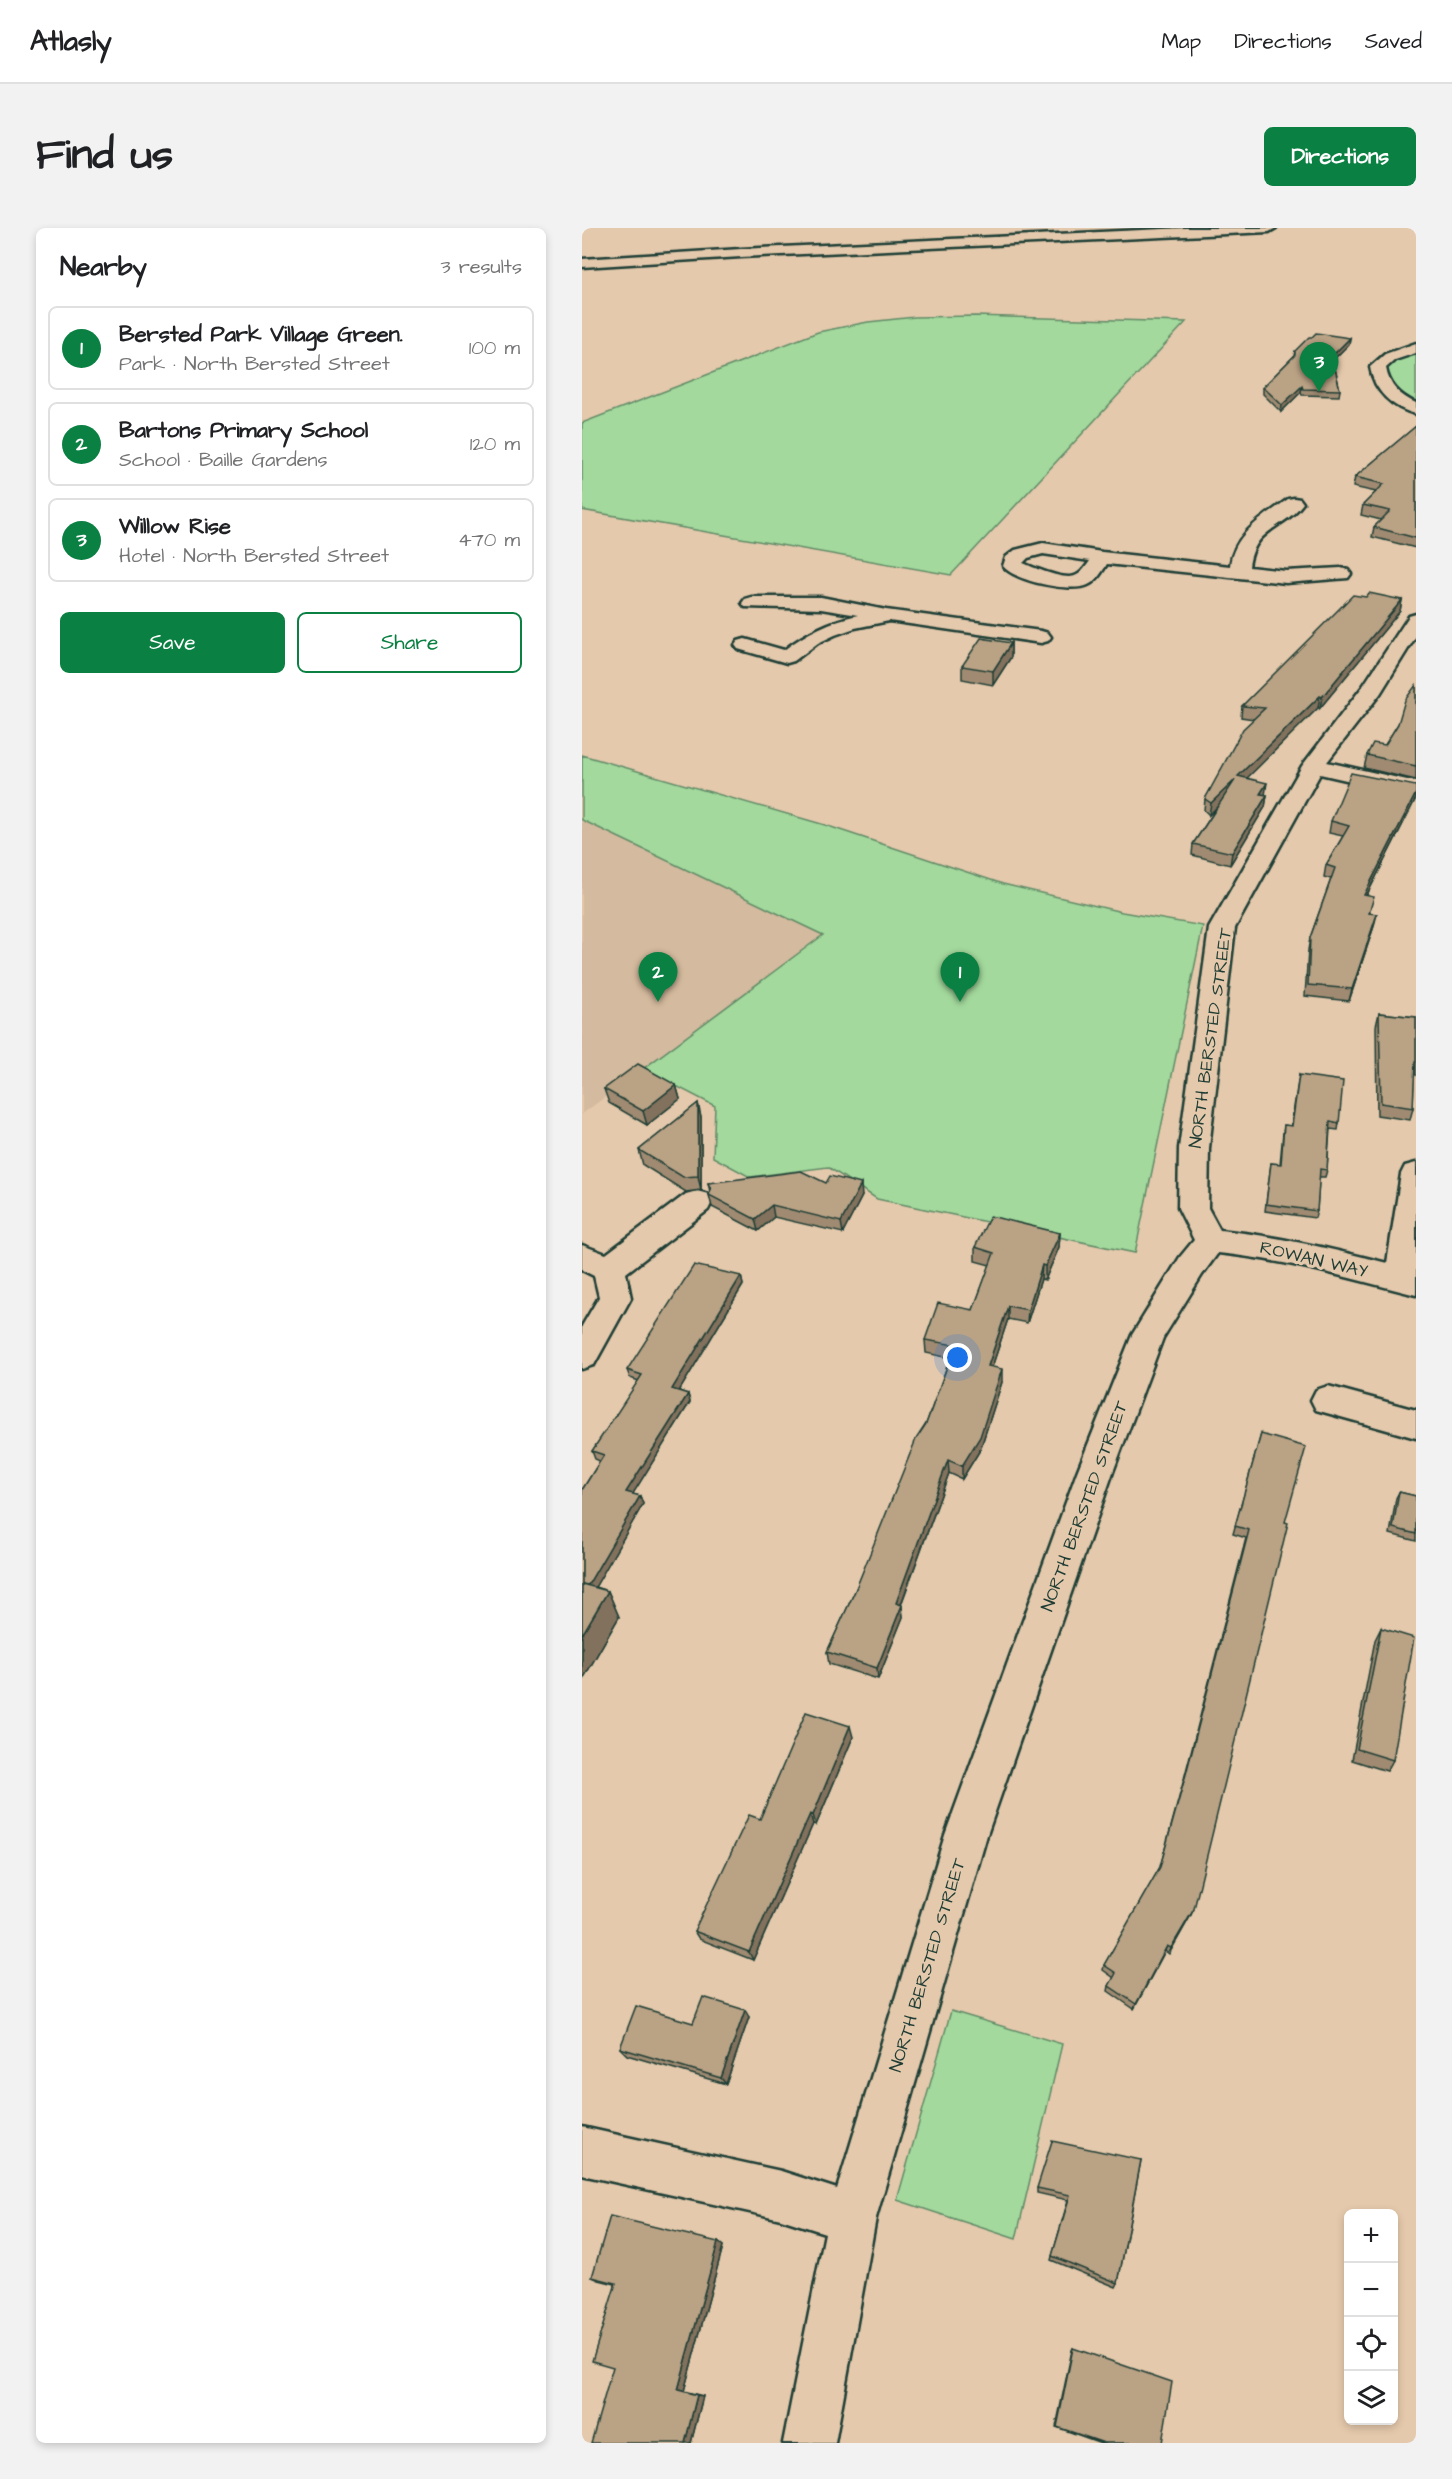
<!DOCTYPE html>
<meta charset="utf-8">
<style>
:root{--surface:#fff;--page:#f2f2f2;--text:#202124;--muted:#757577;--line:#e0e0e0;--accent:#0b8043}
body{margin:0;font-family:"Architects Daughter",sans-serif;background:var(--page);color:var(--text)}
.controls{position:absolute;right:18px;bottom:18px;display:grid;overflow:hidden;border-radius:9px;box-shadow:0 3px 9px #0003}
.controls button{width:54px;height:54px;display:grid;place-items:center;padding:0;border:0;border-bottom:2px solid var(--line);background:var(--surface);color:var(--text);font:30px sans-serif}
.you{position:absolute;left:376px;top:1130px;width:21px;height:21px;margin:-15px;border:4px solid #fff;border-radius:50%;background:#1a73e8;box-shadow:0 0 0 9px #1a73e833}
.badge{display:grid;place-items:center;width:39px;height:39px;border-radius:50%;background:var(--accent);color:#fff;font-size:20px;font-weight:700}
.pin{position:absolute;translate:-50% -50px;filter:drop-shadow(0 2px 3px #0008)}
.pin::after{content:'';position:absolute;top:32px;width:21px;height:18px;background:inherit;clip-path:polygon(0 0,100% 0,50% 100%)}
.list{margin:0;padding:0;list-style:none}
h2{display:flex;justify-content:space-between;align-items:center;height:78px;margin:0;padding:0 24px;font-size:26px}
h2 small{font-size:20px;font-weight:400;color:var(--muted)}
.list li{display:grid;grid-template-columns:39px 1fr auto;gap:18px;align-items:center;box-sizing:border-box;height:84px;margin:0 12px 12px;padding:0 12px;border:2px solid var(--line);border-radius:9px}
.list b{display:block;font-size:22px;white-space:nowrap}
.list p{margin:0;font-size:20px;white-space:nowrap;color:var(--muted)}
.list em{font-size:20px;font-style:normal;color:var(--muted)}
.actions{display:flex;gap:12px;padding:18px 24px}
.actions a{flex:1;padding:14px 0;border:2px solid var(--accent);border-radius:9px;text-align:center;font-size:21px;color:var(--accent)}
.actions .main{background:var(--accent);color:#fff}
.icon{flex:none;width:33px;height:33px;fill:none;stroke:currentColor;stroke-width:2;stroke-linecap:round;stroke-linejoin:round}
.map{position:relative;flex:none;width:834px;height:2215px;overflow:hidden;border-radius:9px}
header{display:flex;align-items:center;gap:36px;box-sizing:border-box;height:84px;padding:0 30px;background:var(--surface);border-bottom:2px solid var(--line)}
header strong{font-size:28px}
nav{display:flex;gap:33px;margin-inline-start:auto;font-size:21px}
.intro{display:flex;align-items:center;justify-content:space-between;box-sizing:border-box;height:144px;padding:0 36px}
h1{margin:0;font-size:42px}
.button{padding:15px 27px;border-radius:9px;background:var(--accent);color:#fff;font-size:21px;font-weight:700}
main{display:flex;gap:36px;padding:0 36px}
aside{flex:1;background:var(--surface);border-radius:9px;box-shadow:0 3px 9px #0003}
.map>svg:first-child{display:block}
.built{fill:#d4ba9e}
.green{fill:#a3d99c;stroke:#618b68;stroke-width:1.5}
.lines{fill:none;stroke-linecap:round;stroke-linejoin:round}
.minor-casing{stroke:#1f3d34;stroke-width:5}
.highway-casing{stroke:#1f3d34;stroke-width:5}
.minor{fill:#e5c9ac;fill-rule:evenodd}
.highway{fill:#e5c9ac;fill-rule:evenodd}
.wall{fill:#a08b72;stroke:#1f3d34;stroke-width:1.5}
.shaded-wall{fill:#82715d;stroke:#1f3d34;stroke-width:1.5}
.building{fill:#baa285;stroke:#1f3d34;stroke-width:1.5}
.labels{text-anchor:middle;stroke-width:6;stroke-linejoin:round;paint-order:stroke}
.street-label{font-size:18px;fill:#1f3d34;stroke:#e5c9ac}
</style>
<header>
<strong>Atlasly</strong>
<nav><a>Map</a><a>Directions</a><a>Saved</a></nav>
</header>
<div class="intro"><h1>Find us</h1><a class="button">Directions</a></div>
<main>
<aside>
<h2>Nearby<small>3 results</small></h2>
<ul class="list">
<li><span class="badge">1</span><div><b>Bersted Park Village Green.</b><p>Park · North Bersted Street</p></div><em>100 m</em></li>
<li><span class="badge">2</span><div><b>Bartons Primary School</b><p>School · Baille Gardens</p></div><em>120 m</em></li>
<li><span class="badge">3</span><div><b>Willow Rise</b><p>Hotel · North Bersted Street</p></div><em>470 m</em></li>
</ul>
<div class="actions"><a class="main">Save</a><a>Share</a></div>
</aside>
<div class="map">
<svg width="834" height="2215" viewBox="0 0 834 2215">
<rect width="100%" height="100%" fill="#e5c9ac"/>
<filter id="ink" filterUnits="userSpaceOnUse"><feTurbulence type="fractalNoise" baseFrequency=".0167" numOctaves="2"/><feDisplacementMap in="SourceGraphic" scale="12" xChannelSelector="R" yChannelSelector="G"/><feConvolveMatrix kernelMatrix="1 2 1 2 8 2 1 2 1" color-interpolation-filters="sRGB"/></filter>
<g filter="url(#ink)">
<!-- built -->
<polygon class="built" points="0,592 242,707 0,886"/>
<!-- green -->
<g class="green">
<polygon points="394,88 604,94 369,347 0,282 0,195 236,104 286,94 333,89"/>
<polygon points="834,120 834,181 797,149 808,129"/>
<polygon points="0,527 243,597 421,656 540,684 621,698 553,1025 295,971 246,939 168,949 131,929 133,878 61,841 241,707 0,592"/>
<polygon points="369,1783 480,1816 434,2011 315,1972"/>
</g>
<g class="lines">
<!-- minor casing -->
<g class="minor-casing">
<g id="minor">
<path d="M834,115V125L813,132L804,140C807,158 818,168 834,175V186C810,180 792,163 788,139L803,126Z"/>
<path d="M712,270L718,271L721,275C702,302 672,299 667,339L704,343L759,340L766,342L769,346L766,350L704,355L525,336C520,344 515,353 506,357C489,365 432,353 421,338L424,329L433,322L461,315L520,324L648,338C652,305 681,290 706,271ZM461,326L508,333C504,338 501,344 495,347C484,354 453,340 441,335L446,330Z"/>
<path d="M170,369H239L304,382L459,403L466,405L469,409L466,413L459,415L307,393L273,400L253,407L236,415L212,433L205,435L156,421L153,417L156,413L163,411L202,422C224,405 248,393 276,387L239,381L163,379L160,375L163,371Z"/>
<path d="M834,386V408L798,466L745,534L834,554V568L738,546L653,700L627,920L626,980L638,1002C695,1008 749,1021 805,1035L819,946L823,938L834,935V1067C768,1050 704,1032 636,1025L620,1047L581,1110L531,1244L405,1607L294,1990L253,2215H201L243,2005L199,1991L0,1947V1899L199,1943L255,1961L363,1607L495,1244L550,1107L598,1029L612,1012L596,980L597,920L627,700L720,538L781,458L827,388Z"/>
<polygon points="115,963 126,966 130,974 126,982 44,1045 49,1070 12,1137 0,1141 0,1098 17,1069 12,1048 0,1042 0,1017 24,1026 104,966"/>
<polygon points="746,1158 834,1182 834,1210 734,1182 729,1172 734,1162"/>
</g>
</g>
<!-- highway casing -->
<g class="highway-casing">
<polygon id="highway" points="603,0 694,0 687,4 159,29 0,39 0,31 159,21"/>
</g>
<!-- minor -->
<use href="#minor" class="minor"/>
<!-- highway -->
<use href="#highway" class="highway"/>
</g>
<!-- wall -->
<g class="wall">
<polygon points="768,110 767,116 751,132 758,162 757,168 720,167 719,164 699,184 681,166 681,159 712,128 713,123"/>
<polygon points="834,198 834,320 790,309 792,299 799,292 779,287 781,277 794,264 771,259 773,249"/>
<polygon points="820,372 818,383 738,480 736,480 664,550 683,567 685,567 683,579 648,637 610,627 611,616 635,579 627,587 622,582 623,571 672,491 659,489 660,478"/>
<polygon points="429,415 429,429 411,457 380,451 380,438"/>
<polygon points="834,457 834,552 782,540 785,527 803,517 816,496"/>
<polygon points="834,558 834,570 785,667 788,685 792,698 767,773 723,768 726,722 728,710 749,651 742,649 744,637 761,608 747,605 749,593"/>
<polygon points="797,785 834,789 834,847 832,846 831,880 828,892 795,887 794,798"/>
<polygon points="717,847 757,895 756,902 748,901 745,942 743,949 737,949 735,983 733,990 683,983 689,935 698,936 701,904 702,897 709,898"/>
<polygon points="94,857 98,871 65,897 27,875 22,861"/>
<polygon points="116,875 119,890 119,962 104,964 61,937 57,922"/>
<polygon points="126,955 244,955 280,968 261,1005 192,989 176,1003 130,979 127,967 128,964"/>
<polygon points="478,1005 477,1019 463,1052 459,1051 445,1095 426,1091 410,1139 420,1154 398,1222 380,1251 367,1245 319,1377 321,1389 296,1451 247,1436 245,1424 273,1363 344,1196 368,1130 344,1125 343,1112 391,1082 408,1037 393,1033 393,1019"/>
<polygon points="159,1048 161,1057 97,1163 106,1166 108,1174 50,1266 58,1268 61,1276 13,1359 26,1363 37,1389 0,1453 0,1262 18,1233 13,1231 10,1223 57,1153 48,1150 45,1142"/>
<polygon points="679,1206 703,1294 609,1687 587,1726 583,1723 552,1781 526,1763 527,1758 532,1750 521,1742 522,1737 578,1639 602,1551 664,1310 651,1306"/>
<polygon points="817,1264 834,1268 834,1313 808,1306 814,1270"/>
<polygon points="799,1400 811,1532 805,1543 770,1532 793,1412"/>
<polygon points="271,1509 234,1597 231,1596 171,1732 117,1711 112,1703"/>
<polygon points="167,1789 144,1856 45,1827 38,1820 111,1795"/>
<polygon points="559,1932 536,2055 534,2059 469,2032 486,1972 455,1965 455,1960"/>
<polygon points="136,2014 141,2018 102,2163 121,2168 109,2215 31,2139 33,2056 17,2052 10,2049"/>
<polygon points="491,2120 580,2215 519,2215 474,2199 490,2122"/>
</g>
<!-- shaded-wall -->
<g class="shaded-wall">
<polygon points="768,110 767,116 749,134 750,128"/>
<polygon points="720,158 719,164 699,184 700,177"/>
<polygon points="820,372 818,383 738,480 740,469"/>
<polygon points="429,415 429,429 411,457 411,443"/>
<polygon points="738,468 736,480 655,560 656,548"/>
<polygon points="653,552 651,563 627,587 629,575"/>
<polygon points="685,555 683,567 678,566"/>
<polygon points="834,565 834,570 779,678 782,667"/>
<polygon points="685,567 683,579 648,637 650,625"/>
<polygon points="795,686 792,698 767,773 770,761"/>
<polygon points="94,857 98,871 65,897 61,883"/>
<polygon points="116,875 119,890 119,962 116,948"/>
<polygon points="279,956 280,968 261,1005 259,994"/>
<polygon points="190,977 192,989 176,1003 173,991"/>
<polygon points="478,1005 477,1019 463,1052 463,1038"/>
<polygon points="460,1037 459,1051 445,1095 446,1082"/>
<polygon points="159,1048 161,1057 93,1170 90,1161"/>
<polygon points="426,1078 426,1091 406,1151 406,1138"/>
<polygon points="420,1141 420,1154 398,1222 380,1251 380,1238"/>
<polygon points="106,1166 108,1174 47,1272 44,1264"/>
<polygon points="366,1232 367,1245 315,1387 314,1375"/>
<polygon points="58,1268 61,1276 4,1375 0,1367"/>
<polygon points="26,1363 37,1389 0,1453 0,1407"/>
<polygon points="320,1377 321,1389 296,1451 295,1440"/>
<polygon points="268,1498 271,1509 234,1597 231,1587"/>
<polygon points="228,1586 231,1596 171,1732 167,1724"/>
<polygon points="612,1681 609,1687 587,1726 589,1720"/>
<polygon points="585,1718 583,1723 552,1781 554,1776"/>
<polygon points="163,1782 167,1789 144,1856 139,1850"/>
<polygon points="136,2014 141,2018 102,2163 96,2162"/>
<polygon points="115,2167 121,2168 109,2215 103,2215"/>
</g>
<!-- building -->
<g class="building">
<polygon points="734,105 768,110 750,128 758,162 721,161 720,158 700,177 681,159 713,127 713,123 727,109 730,109"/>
<polygon points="834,198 834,310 792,299 808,283 781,277 802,256 773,249"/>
<polygon points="787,365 820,372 740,469 738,468 656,548 685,555 678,566 685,567 650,625 611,616 653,552 629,575 623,571 661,501 683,480 660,478 771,367 784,369"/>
<polygon points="399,410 429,415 411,443 380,438"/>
<polygon points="834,457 834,538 785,527 791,515 803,517 816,496 823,472"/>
<polygon points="769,545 834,558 834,565 782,667 792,669 787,685 795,686 770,761 726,757 728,710 753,640 744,637 767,598 749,593"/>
<polygon points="797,785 834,789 834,834 833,834 831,880 799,875"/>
<polygon points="56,836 94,857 61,883 22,861"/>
<polygon points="717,847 761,853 757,895 748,893 745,942 738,941 735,983 684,976 689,935 699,936 702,897 710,898"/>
<polygon points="116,875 116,948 101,949 57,922"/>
<polygon points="219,943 244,955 248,948 279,956 259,994 190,977 173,991 127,967 129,961 126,955"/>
<polygon points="408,988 478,1005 463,1038 460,1037 446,1082 426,1078 406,1138 420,1141 398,1209 380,1238 366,1232 314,1375 320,1377 295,1440 245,1424 273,1363 334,1211 344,1196 373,1117 343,1112 356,1075 391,1082 412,1025 393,1019"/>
<polygon points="112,1037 159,1048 90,1161 106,1166 44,1264 58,1268 6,1357 0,1356 0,1262 22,1227 10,1223 60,1147 45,1142"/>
<polygon points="679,1206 724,1219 703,1294 706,1295 612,1681 589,1720 585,1718 554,1776 527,1758 534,1745 522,1737 578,1639 604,1546 667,1302 653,1298"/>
<polygon points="817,1264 834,1268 834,1306 811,1300"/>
<polygon points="0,1356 26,1363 0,1407"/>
<polygon points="799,1400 832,1410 811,1532 775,1521"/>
<polygon points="224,1484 268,1498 231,1587 228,1586 167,1724 112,1703 167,1587 178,1591"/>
<polygon points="121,1769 163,1782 139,1850 38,1820 54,1778 111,1795"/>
<polygon points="470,1913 559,1932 536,2055 470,2028 488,1967 455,1960"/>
<polygon points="28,1988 136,2014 96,2162 115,2167 103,2215 9,2215 31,2139 10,2133 34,2055 10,2049"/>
<polygon points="491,2120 590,2154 580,2215 522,2215 475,2199"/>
</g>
</g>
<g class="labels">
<!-- street labels -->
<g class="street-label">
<text transform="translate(628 810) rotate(-82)" y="6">NORTH BERSTED STREET</text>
<text transform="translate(732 1031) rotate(13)" y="6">ROWAN WAY</text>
<text transform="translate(502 1278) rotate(-70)" y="6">NORTH BERSTED STREET</text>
<text transform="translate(345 1737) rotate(-73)" y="6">NORTH BERSTED STREET</text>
</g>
</g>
</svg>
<div class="controls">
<button>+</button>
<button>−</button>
<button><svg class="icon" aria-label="locate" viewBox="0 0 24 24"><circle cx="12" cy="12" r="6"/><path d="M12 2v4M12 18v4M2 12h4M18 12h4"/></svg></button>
<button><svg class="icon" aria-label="layers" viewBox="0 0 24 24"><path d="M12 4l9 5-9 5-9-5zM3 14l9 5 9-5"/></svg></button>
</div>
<div class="you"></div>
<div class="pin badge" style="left:378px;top:774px">1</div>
<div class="pin badge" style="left:76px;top:774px">2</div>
<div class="pin badge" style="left:737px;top:164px">3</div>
</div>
</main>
